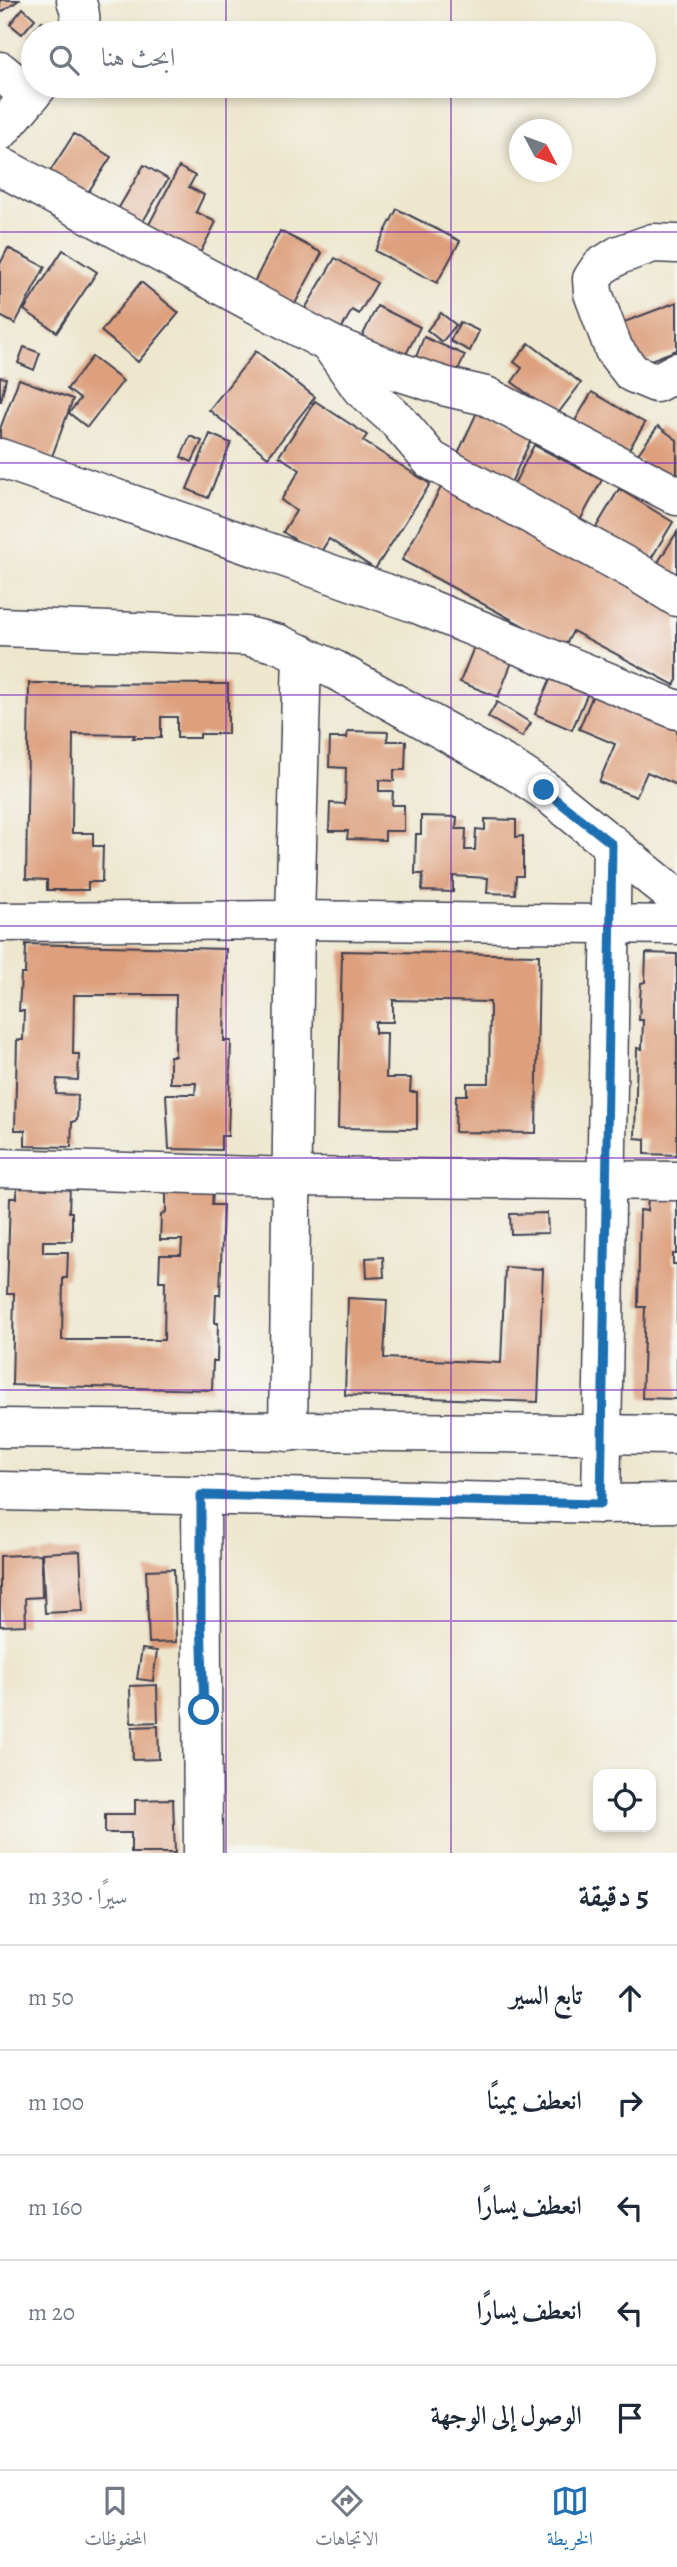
<!DOCTYPE html>
<html lang="ar">
<meta charset="utf-8">
<style>
:root{--surface:#fff;--page:#f2f2f3;--text:#1f2937;--muted:#747a83;--line:#e0e1e3;--accent:#1f6fb2}
body{margin:0;font-family:Alegreya,Amiri,serif;background:var(--page);color:var(--text);direction:rtl}
.controls{position:absolute;right:21px;bottom:21px;display:grid;overflow:hidden;border-radius:14px;box-shadow:0 4px 10px #0003}
.controls button{width:63px;height:63px;display:grid;place-items:center;padding:0;border:0;border-bottom:2px solid var(--line);background:var(--surface);color:var(--text);font:35px sans-serif}
.compass{position:absolute;left:509px;top:119px;width:63px;height:63px;border-radius:50%;background:var(--surface);box-shadow:0 4px 10px #0003;rotate:131deg}
.stop{position:absolute;width:21px;height:21px;margin:-16px;border:5px solid #1f6fb2;border-radius:50%;background:#fff}
.stop.end{background:#1f6fb2;border-color:#fff;box-shadow:0 2px 7px #0008}
.list{margin:0;padding:0;list-style:none}
h2{display:flex;justify-content:space-between;align-items:center;height:91px;margin:0;padding:0 28px;font-size:30px}
h2 small{font-size:23px;font-weight:400;color:var(--muted)}
.list li{display:grid;grid-template-columns:46px 1fr auto;gap:21px;align-items:center;box-sizing:border-box;height:105px;padding:0 28px;border-top:2px solid var(--line)}
.list b{display:block;font-size:26px;white-space:nowrap}
.list em{font-size:23px;font-style:normal;color:var(--muted)}
.icon{flex:none;width:38px;height:38px;fill:none;stroke:currentColor;stroke-width:2;stroke-linecap:round;stroke-linejoin:round}
.map{position:relative;flex:none;width:677px;height:1853px;overflow:hidden;direction:ltr}
.search{position:absolute;background:var(--surface);box-shadow:0 4px 10px #0003;left:21px;right:21px;top:21px;height:77px;display:flex;align-items:center;gap:18px;box-sizing:border-box;padding:0 24px;border-radius:38px;color:var(--muted);font-size:26px}
.sheet{height:616px;background:var(--surface)}
nav{display:flex;justify-content:space-around;align-items:center;box-sizing:border-box;height:98px;border-top:2px solid var(--line);background:var(--surface);font-size:19px;color:var(--muted)}
nav a{display:grid;justify-items:center;gap:4px}
nav .on{color:var(--accent)}
.map>svg:first-child{display:block}
.building{fill:#dd9f7b}
.lines{fill:none;stroke-linecap:round;stroke-linejoin:round}
.minor-casing{stroke:#404051;stroke-width:41}
.minor{stroke:#fff;stroke-width:38}
.route{stroke:#1f6fb2;stroke-width:9}
.grid{fill:none;stroke:#7b2cbf;stroke-width:2;stroke-opacity:0.55}
</style>
<div class="map">
<svg width="677" height="1853" viewBox="0 0 677 1853">
<rect width="100%" height="100%" fill="#f6f6f2"/>
<filter id="ink" filterUnits="userSpaceOnUse"><feTurbulence type="fractalNoise" baseFrequency=".0143" numOctaves="2"/><feDisplacementMap in="SourceGraphic" scale="14" xChannelSelector="R" yChannelSelector="G"/><feConvolveMatrix kernelMatrix="1 2 1 2 8 2 1 2 1" color-interpolation-filters="sRGB"/></filter>
<filter id="wash" filterUnits="userSpaceOnUse"><feTurbulence type="fractalNoise" baseFrequency=".00686" numOctaves="4" result="noise"/><feDisplacementMap in="SourceGraphic" scale="28" xChannelSelector="R" yChannelSelector="G"/><feGaussianBlur stdDeviation="1.57" result="paint"/><feColorMatrix in="noise" values="0 0 0 0 0 0 0 0 0 0 0 0 0 0 0 0 0 1.4 0 .05"/><feComposite in="paint" operator="in"/></filter>
<g filter="url(#wash)">
<rect width="100%" height="100%" fill="#ede7ce"/>
<g id="blocks">
<!-- building -->
<g class="building">
<polygon points="0,0 19,0 0,13"/>
<polygon points="23,8 35,19 22,34 10,24"/>
<polygon points="42,21 56,33 33,33 33,40 29,36"/>
<polygon points="33,49 33,77 18,68"/>
<polygon points="74,134 111,157 81,203 45,179"/>
<polygon points="144,165 168,179 138,230 114,216"/>
<polygon points="179,167 195,176 189,187 204,195 196,212 216,222 197,259 145,232"/>
<polygon points="397,209 460,241 437,283 375,251"/>
<polygon points="280,231 322,253 290,313 249,292"/>
<polygon points="8,248 45,267 15,324 0,316 0,264"/>
<polygon points="63,250 97,272 57,332 24,310"/>
<polygon points="335,258 377,283 359,314 352,310 335,340 299,319"/>
<polygon points="141,282 179,313 138,362 101,331"/>
<polygon points="677,302 677,350 635,366 619,324"/>
<polygon points="377,306 420,327 399,368 357,347"/>
<polygon points="441,313 456,325 442,342 427,330"/>
<polygon points="460,322 479,331 470,351 450,341"/>
<polygon points="424,337 465,355 452,384 412,367"/>
<polygon points="529,343 581,383 556,416 512,382 522,368 514,362"/>
<polygon points="24,347 40,353 34,370 18,363"/>
<polygon points="256,351 315,397 268,457 209,410"/>
<polygon points="92,357 123,381 87,427 69,413 80,399 67,389"/>
<polygon points="0,377 6,378 1,401 0,401"/>
<polygon points="19,379 73,399 51,459 0,440 0,429"/>
<polygon points="592,392 645,423 618,467 566,436"/>
<polygon points="315,401 367,435 363,441 430,484 375,569 329,539 319,555 283,532 296,511 281,500 300,470 279,456"/>
<polygon points="479,408 534,433 508,489 453,464"/>
<polygon points="658,426 677,440 677,488 635,458"/>
<polygon points="210,434 231,443 208,498 187,489"/>
<polygon points="190,436 202,441 192,462 181,457"/>
<polygon points="534,445 602,480 577,526 510,492"/>
<polygon points="444,482 677,610 677,680 674,685 573,631 564,648 402,560"/>
<polygon points="619,489 673,522 646,567 592,534"/>
<polygon points="677,532 677,587 652,572"/>
<polygon points="478,637 516,652 498,697 460,682"/>
<polygon points="557,664 593,681 572,730 535,714"/>
<polygon points="29,683 228,684 228,734 200,734 200,738 177,738 177,717 161,717 161,738 133,738 135,735 73,734 72,833 93,833 93,846 103,846 102,882 88,882 88,890 47,890 47,880 26,879"/>
<polygon points="597,685 677,716 677,785 647,772 636,797 599,782 615,744 579,729"/>
<polygon points="497,702 531,723 522,737 488,717"/>
<polygon points="348,731 388,732 387,741 406,741 405,770 394,770 394,781 379,780 379,791 393,791 392,805 404,805 404,831 385,831 385,840 347,839 348,831 329,831 330,803 345,804 346,768 329,767 330,738 347,738"/>
<polygon points="421,816 457,817 456,829 466,829 465,850 475,850 476,829 485,830 485,819 516,820 516,837 523,836 523,876 516,876 515,894 487,893 488,878 453,876 453,892 422,891 423,874 415,874 416,834 421,834"/>
<polygon points="26,944 226,949 224,1041 231,1041 228,1136 221,1136 221,1150 169,1149 166,1094 195,1094 196,1083 170,1083 170,1056 175,1056 176,995 74,995 73,1054 79,1054 78,1080 57,1079 56,1094 78,1095 77,1120 72,1122 71,1147 25,1146 25,1130 15,1130 17,1040 23,1040 24,1011 19,1011 21,974 25,974"/>
<polygon points="342,951 539,955 536,1133 455,1132 456,1095 467,1095 467,1083 489,1083 490,1002 393,1000 393,1022 375,1022 375,1033 387,1033 386,1078 411,1078 410,1092 417,1092 417,1129 338,1128"/>
<polygon points="646,953 677,954 677,1155 645,1154 645,1139 635,1138 637,1048 642,1049 643,1020 639,1020 641,983 645,982"/>
<polygon points="17,1185 70,1186 69,1212 72,1212 72,1241 43,1241 43,1252 68,1252 67,1278 63,1278 62,1340 164,1340 165,1281 159,1281 160,1255 181,1255 182,1240 160,1240 161,1215 166,1212 166,1188 213,1189 212,1205 223,1205 220,1295 216,1295 215,1323 218,1323 217,1361 213,1361 212,1390 12,1385 14,1294 7,1294 10,1198 17,1198"/>
<polygon points="648,1197 677,1198 677,1254 673,1254 673,1264 677,1264 677,1399 642,1398 645,1307 638,1307 640,1210 647,1211"/>
<polygon points="547,1213 548,1233 511,1234 510,1214"/>
<polygon points="383,1257 384,1277 367,1278 366,1258"/>
<polygon points="505,1267 543,1269 538,1402 345,1395 348,1298 387,1300 384,1358 501,1363"/>
<polygon points="80,1551 83,1611 45,1613 42,1553"/>
<polygon points="41,1554 42,1597 25,1598 26,1625 0,1626 0,1556"/>
<polygon points="174,1569 176,1642 149,1643 146,1570"/>
<polygon points="142,1649 157,1651 153,1681 137,1679"/>
<polygon points="157,1685 158,1722 131,1723 130,1686"/>
<polygon points="158,1726 159,1759 133,1760 132,1727"/>
<polygon points="173,1799 175,1853 131,1853 131,1833 105,1833 105,1814 135,1814 135,1800"/>
</g>
</g>
</g>
<g filter="url(#ink)">
<use href="#blocks" fill-opacity="0" stroke="#404051" stroke-width="2"/>
<g class="lines">
<!-- minor casing -->
<g class="minor-casing">
<g id="minor">
<path d="M76,0C80,10 83,24 77,33"/>
<polyline points="0,71 30,96"/>
<polyline points="0,131 38,86"/>
<polyline points="0,166 330,344 361,388 397,420 431,460 635,571 677,597"/>
<polyline points="677,244 653,243 619,255 600,267 592,279 593,293 614,350 632,373 656,383 677,372"/>
<polyline points="330,344 388,368 447,387 486,396 677,496"/>
<polyline points="0,458 417,604 677,710"/>
<polyline points="0,627 246,636 279,644 335,670 509,767 544,790 677,898"/>
<polyline points="0,922 295,920 677,925"/>
<polyline points="0,1168 291,1177 677,1181"/>
<polyline points="0,1428 677,1435"/>
<polyline points="288,1432 295,920 302,654"/>
<polyline points="0,1491 601,1504 677,1503"/>
<polyline points="201,1495 203,1853"/>
<polyline points="601,1504 612,844"/>
</g>
</g>
<!-- minor -->
<use href="#minor" class="minor"/>
</g>
</g>
<g class="lines" filter="url(#ink)">
<!-- route -->
<polyline class="route" points="204,1710 201,1617 201,1495 601,1504 612,844 544,790"/>
</g>
<!-- grid -->
<path class="grid" d="M226,0V33M451,0V33M226,86V1853M451,86V1853M0,232H677M0,463H677M0,695H677M0,926H677M0,1158H677M0,1390H677M0,1621H677"/>
</svg>
<div class="controls">
<button><svg class="icon" aria-label="locate" viewBox="0 0 24 24"><circle cx="12" cy="12" r="6"/><path d="M12 2v4M12 18v4M2 12h4M18 12h4"/></svg></button>
</div>
<svg class="compass" viewBox="-18 -18 36 36"><path d="M0-13l5 13h-10z" fill="#e53935"/><path d="M0 13l5-13h-10z" fill="#747a83"/></svg>
<div class="stop" style="left:204px;top:1710px"></div>
<div class="stop end" style="left:544px;top:790px"></div>
<div class="search"><svg class="icon" aria-label="search" viewBox="0 0 24 24"><circle cx="10" cy="10" r="6"/><path d="M15 15l6 6"/></svg>ابحث هنا</div>
</div>
<section class="sheet">
<h2>5 دقيقة<small>سيرًا · 330 m</small></h2>
<ul class="list">
<li><svg class="icon" aria-label="ahead" viewBox="0 0 24 24"><path d="M12 20V5M6 11l6-6 6 6"/></svg><div><b>تابع السير</b></div><em>50 m</em></li>
<li><svg class="icon" aria-label="right" viewBox="0 0 24 24"><path d="M7 20v-9h11M14 6l5 5-5 5"/></svg><div><b>انعطف يمينًا</b></div><em>100 m</em></li>
<li><svg class="icon" aria-label="left" viewBox="0 0 24 24"><path d="M17 20v-9H6M10 6l-5 5 5 5"/></svg><div><b>انعطف يسارًا</b></div><em>160 m</em></li>
<li><svg class="icon" aria-label="left" viewBox="0 0 24 24"><path d="M17 20v-9H6M10 6l-5 5 5 5"/></svg><div><b>انعطف يسارًا</b></div><em>20 m</em></li>
<li><svg class="icon" aria-label="arrive" viewBox="0 0 24 24"><path d="M6 21V4h12l-3 4 3 4H6"/></svg><div><b>الوصول إلى الوجهة</b></div></li>
</ul>
</section>
<nav>
<a class="on"><svg class="icon" aria-label="map" viewBox="0 0 24 24"><path d="M3 6l6-2 6 2 6-2v14l-6 2-6-2-6 2zM9 4v14M15 6v14"/></svg>الخريطة</a>
<a><svg class="icon" aria-label="directions" viewBox="0 0 24 24"><path d="M12 3l9 9-9 9-9-9zM9 14v-3h6M13 9l2 2-2 2"/></svg>الاتجاهات</a>
<a><svg class="icon" aria-label="saved" viewBox="0 0 24 24"><path d="M7 4h10v16l-5-4-5 4z"/></svg>المحفوظات</a>
</nav>
